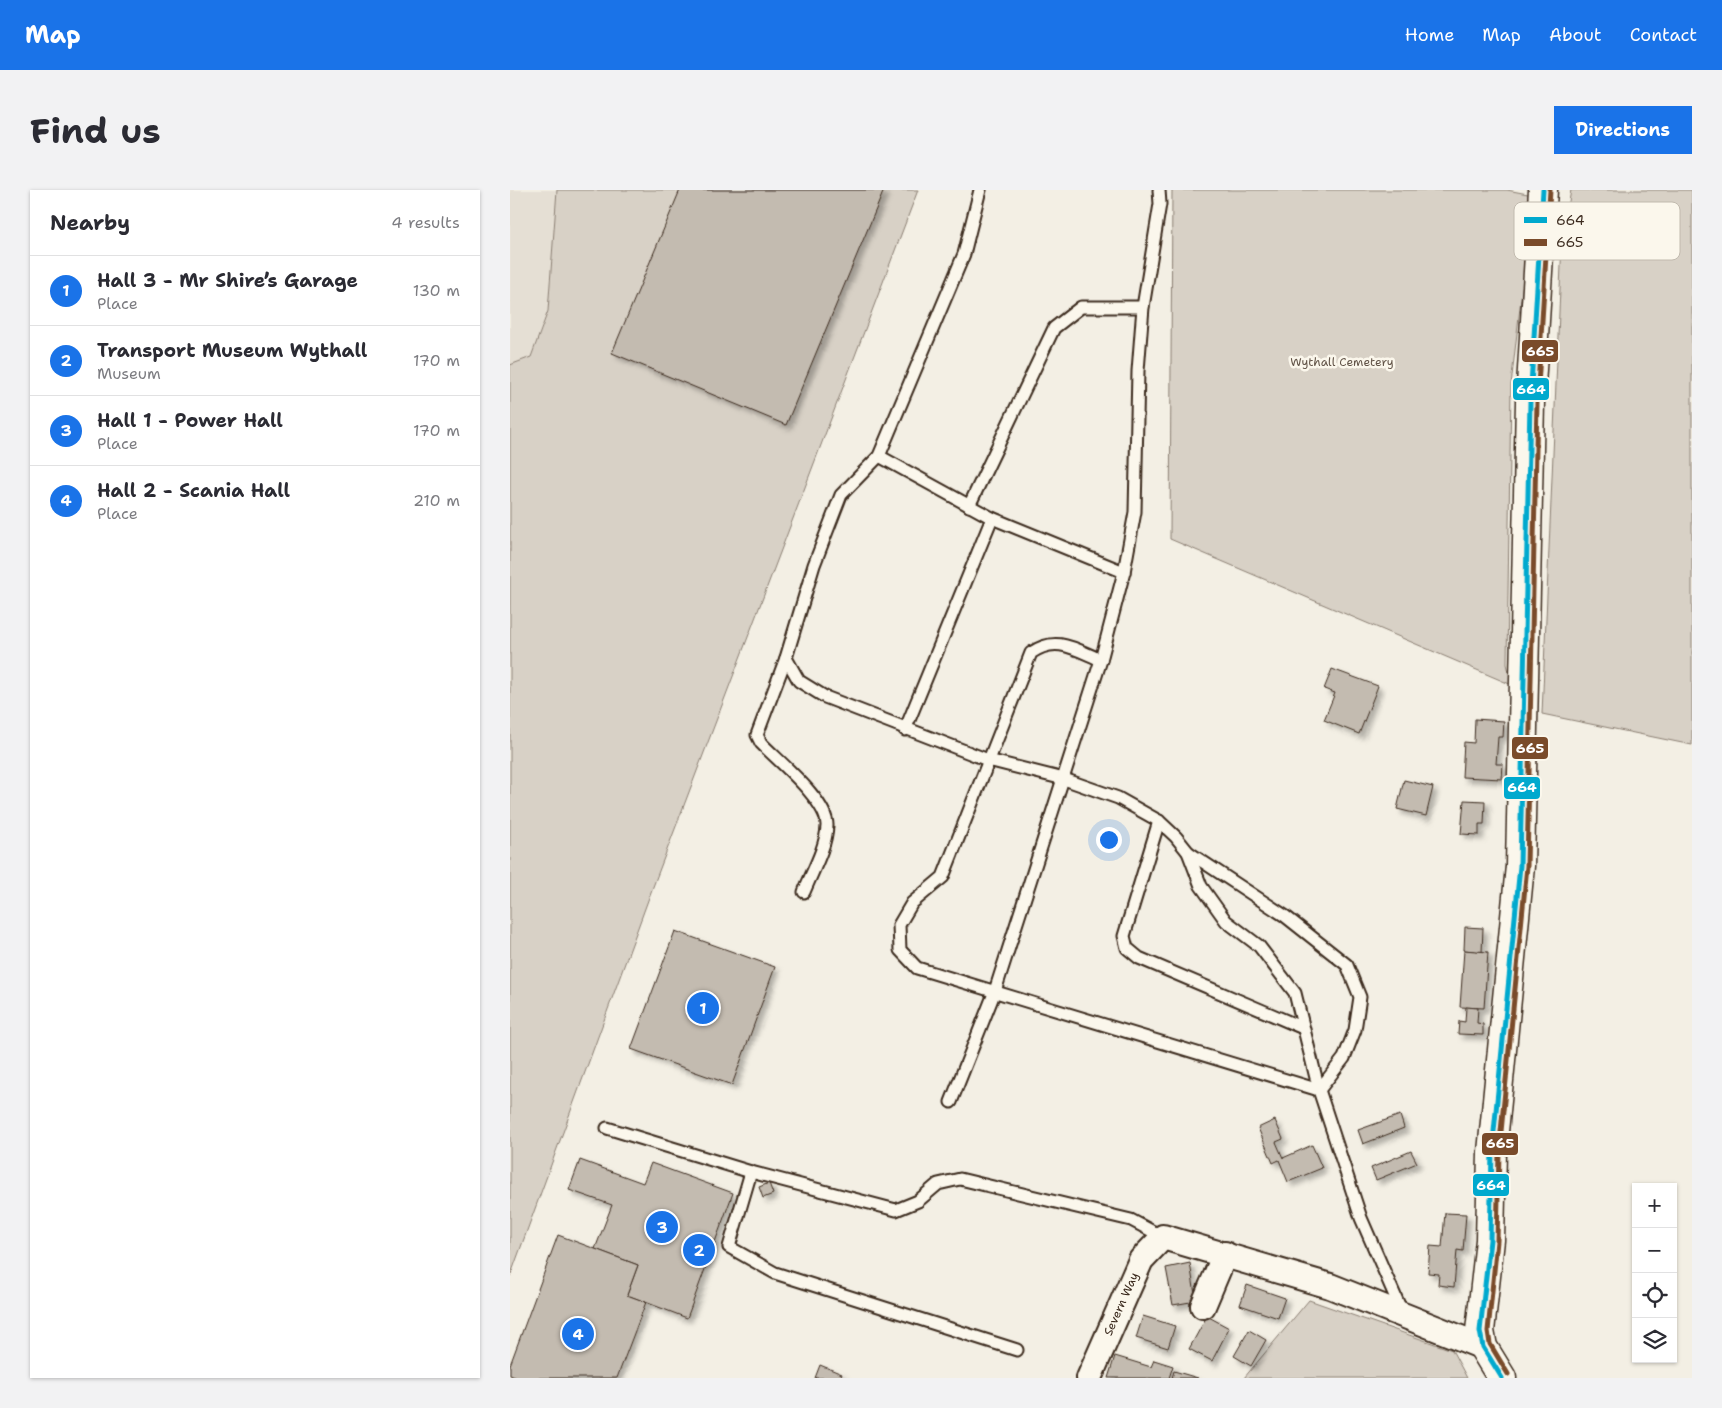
<!DOCTYPE html>
<meta charset="utf-8">
<style>
:root{--surface:#fff;--page:#f2f2f3;--text:#2b2b33;--muted:#7c7c81;--line:#e1e1e2;--accent:#1a73e8}
body{margin:0;font-family:"Shantell Sans",sans-serif;background:var(--page);color:var(--text)}
.controls{position:absolute;right:15px;bottom:15px;display:grid;overflow:hidden;border-radius:0px;box-shadow:0 1px 4px #0004}
.controls button{width:45px;height:45px;display:grid;place-items:center;padding:0;border:0;border-bottom:1px solid var(--line);background:var(--surface);color:var(--text);font:25px sans-serif}
.you{position:absolute;left:598px;top:649px;width:18px;height:18px;margin:-12px;border:4px solid #fff;border-radius:50%;background:#1a73e8;box-shadow:0 0 0 8px #1a73e833}
.badge{display:grid;place-items:center;width:32px;height:32px;border-radius:50%;background:var(--accent);color:#fff;font-size:16px;font-weight:700}
.pin{position:absolute;translate:-50% -50%;border:2px solid #fff;box-shadow:0 1px 5px #0006}
.list{margin:0;padding:0;list-style:none}
h2{display:flex;justify-content:space-between;align-items:center;height:65px;margin:0;padding:0 20px;font-size:21px}
h2 small{font-size:16px;font-weight:400;color:var(--muted)}
.list li{display:grid;grid-template-columns:32px 1fr auto;gap:15px;align-items:center;box-sizing:border-box;height:70px;padding:0 20px;border-top:1px solid var(--line)}
.list b{display:block;font-size:19px;white-space:nowrap}
.list p{margin:0;font-size:16px;white-space:nowrap;color:var(--muted)}
.list em{font-size:16px;font-style:normal;color:var(--muted)}
.icon{flex:none;width:28px;height:28px;fill:none;stroke:currentColor;stroke-width:2;stroke-linecap:round;stroke-linejoin:round}
.map{position:relative;flex:none;width:1182px;height:1188px;overflow:hidden;border-radius:0px}
header{display:flex;align-items:center;gap:30px;box-sizing:border-box;height:70px;padding:0 25px;background:var(--accent);color:#fff}
header strong{font-size:24px}
nav{display:flex;gap:28px;margin-inline-start:auto;font-size:18px}
.intro{display:flex;align-items:center;justify-content:space-between;box-sizing:border-box;height:120px;padding:0 30px}
h1{margin:0;font-size:35px}
.button{padding:12px 22px;border-radius:0px;background:var(--accent);color:#fff;font-size:18px;font-weight:700}
main{display:flex;gap:30px;padding:0 30px}
aside{flex:1;background:var(--surface);border-radius:0px;box-shadow:0 1px 4px #0004}
.map>svg:first-child{display:block}
.built{fill:#e5dfd4}
.green{fill:#d8d1c6;stroke:#8a7e72}
.building{fill:#c3bbb0;stroke:#3b2a1e;filter:url(#shadow)}
.lines{fill:none;stroke-linecap:round;stroke-linejoin:round}
.service-casing{stroke:#3b2a1e;stroke-width:15}
.minor-casing{stroke:#3b2a1e;stroke-width:28}
.tertiary-casing{stroke:#3b2a1e;stroke-width:31}
.service{stroke:#fbf7ec;stroke-width:11}
.minor{stroke:#fbf7ec;stroke-width:24}
.tertiary{stroke:#fbf7ec;stroke-width:28}
.bus-1-casing{stroke:#fbf7ec;stroke-width:9}
.bus-2-casing{stroke:#fbf7ec;stroke-width:9}
.bus-1{stroke:#00a9ce;stroke-width:5}
.bus-2{stroke:#7a4b2a;stroke-width:5}
.labels{text-anchor:middle;stroke-width:5;stroke-linejoin:round;paint-order:stroke}
.park-label{font-size:12px;fill:#625448;stroke:#fbf7ec}
.street-label{font-size:12px;fill:#3b2a1e;stroke:#fbf7ec}
.key{fill:#fbf7ec;stroke:#c1baae;stroke-width:1}
.key-label{font-size:14px;fill:#3b2a1e}
.line-badge{stroke:#fbf7ec;stroke-width:2}
.badge-label{font-size:14px;text-anchor:middle;font-weight:bold;fill:#fff}
</style>
<header>
<strong>Map</strong>
<nav><a>Home</a><a>Map</a><a>About</a><a>Contact</a></nav>
</header>
<div class="intro"><h1>Find us</h1><a class="button">Directions</a></div>
<main>
<aside>
<h2>Nearby<small>4 results</small></h2>
<ul class="list">
<li><span class="badge">1</span><div><b>Hall 3 - Mr Shire’s Garage</b><p>Place</p></div><em>130 m</em></li>
<li><span class="badge">2</span><div><b>Transport Museum Wythall</b><p>Museum</p></div><em>170 m</em></li>
<li><span class="badge">3</span><div><b>Hall 1 - Power Hall</b><p>Place</p></div><em>170 m</em></li>
<li><span class="badge">4</span><div><b>Hall 2 - Scania Hall</b><p>Place</p></div><em>210 m</em></li>
</ul>
</aside>
<div class="map">
<svg width="1182" height="1188" viewBox="0 0 1182 1188">
<defs>
<filter id="shadow"><feDropShadow dx="4.5" dy="4.5" stdDeviation="2.5" flood-color="#0004"/></filter>
</defs>
<rect width="100%" height="100%" fill="#f3efe4"/>
<filter id="ink" filterUnits="userSpaceOnUse"><feTurbulence type="fractalNoise" baseFrequency=".02" numOctaves="2"/><feDisplacementMap in="SourceGraphic" scale="10" xChannelSelector="R" yChannelSelector="G"/><feConvolveMatrix kernelMatrix="1 2 1 2 8 2 1 2 1" color-interpolation-filters="sRGB"/></filter>
<g filter="url(#ink)">
<!-- built -->
<polygon class="built" points="0,0 47,0 38,121 21,167 0,175"/>
<!-- green -->
<g class="green">
<polygon points="47,0 408,0 141,702 0,1087 0,175 21,167 38,121"/>
<polygon points="662,0 997,0 1023,5 1001,195 997,474 1002,495 660,349"/>
<polygon points="1061,0 1182,0 1182,555 1032,524 1052,52"/>
<polygon points="799,1110 942,1160 957,1188 734,1188"/>
</g>
<!-- building -->
<g class="building">
<polygon points="170,0 374,0 276,235 102,163"/>
<polygon points="822,479 868,496 849,544 814,530 825,503 814,499"/>
<polygon points="965,529 994,531 993,547 988,547 986,574 993,574 992,589 952,587 954,552 964,553"/>
<polygon points="894,590 923,597 916,626 887,619"/>
<polygon points="954,610 975,611 974,634 969,634 969,645 951,644"/>
<polygon points="955,737 973,738 972,762 954,760"/>
<polygon points="165,741 265,777 222,895 121,859"/>
<polygon points="954,760 978,762 974,818 950,817"/>
<polygon points="956,817 968,818 967,833 973,834 973,845 948,844 949,831 955,832"/>
<polygon points="890,925 894,938 853,954 848,940"/>
<polygon points="765,930 773,949 766,952 773,968 802,955 812,978 778,992 769,970 763,973 748,938"/>
<polygon points="901,961 907,973 866,990 861,978"/>
<polygon points="70,970 133,993 141,973 223,1003 177,1128 117,1105 128,1075 85,1059 102,1015 59,1000"/>
<polygon points="259,993 263,1004 253,1008 249,997"/>
<polygon points="935,1023 956,1024 953,1061 947,1060 944,1097 928,1095 929,1084 918,1083 920,1056 932,1057"/>
<polygon points="48,1045 128,1075 117,1105 136,1112 107,1188 7,1188 0,1185 0,1175"/>
<polygon points="680,1073 686,1111 663,1115 656,1078"/>
<polygon points="737,1095 775,1108 768,1128 730,1115"/>
<polygon points="633,1126 665,1136 658,1158 626,1148"/>
<polygon points="697,1126 719,1138 702,1171 679,1159"/>
<polygon points="739,1140 756,1150 741,1176 724,1166"/>
<polygon points="605,1166 641,1177 644,1170 663,1176 659,1188 598,1188"/>
<polygon points="310,1175 332,1184 330,1188 305,1188"/>
<polygon points="664,1181 688,1188 662,1188"/>
</g>
<g class="lines">
<!-- service casing -->
<g class="service-casing">
<g id="service">
<polyline points="470,0 454,64 369,266 331,305 304,375 276,468 289,491 315,507 478,570 554,589 608,608 649,631 666,647 678,662 691,696 716,731 749,756 785,803 809,900 851,1028 892,1122"/>
<polyline points="369,266 482,328 614,382"/>
<polyline points="459,316 544,138 571,117 633,117"/>
<path d="M276,468L247,545L251,553C268,571 318,611 317,636C316,658 302,682 294,702"/>
<path d="M591,470C565,459 546,445 521,463L433,687L402,713L389,735L390,760L407,778L809,900"/>
<polyline points="395,540 482,328"/>
<polyline points="649,631 614,746 617,758 629,768 793,838"/>
<polyline points="678,662 775,726 837,775 850,807 845,840 834,868 809,900"/>
<polyline points="441,912 485,801 591,470 614,382 625,322 628,181 633,117 650,14 649,0"/>
<polyline points="97,938 241,982 386,1020 408,1011 428,994 450,989 621,1030 653,1047"/>
<polyline points="241,982 219,1057 265,1083 507,1160"/>
</g>
</g>
<!-- minor casing -->
<g class="minor-casing">
<g id="minor">
<polyline points="693,1116 715,1064"/>
<polyline points="579,1188 631,1070 653,1047 820,1096 973,1157"/>
</g>
</g>
<!-- tertiary casing -->
<g class="tertiary-casing">
<polyline id="tertiary" points="992,1188 973,1157 970,1141 980,1050 982,962 1010,676 1020,212 1033,0"/>
</g>
<!-- service -->
<use href="#service" class="service"/>
<!-- minor -->
<use href="#minor" class="minor"/>
<!-- tertiary -->
<use href="#tertiary" class="tertiary"/>
<!-- bus-1 casing -->
<g class="bus-1-casing">
<polyline id="bus-1" points="992,1188 973,1157 970,1141 980,1050 982,962 1010,676 1020,212 1033,0"/>
</g>
<!-- bus-2 casing -->
<g class="bus-2-casing">
<polyline id="bus-2" points="998,1184 980,1154 978,1141 987,1051 989,962 1017,676 1027,212 1040,0"/>
</g>
<!-- bus-1 -->
<use href="#bus-1" class="bus-1"/>
<!-- bus-2 -->
<use href="#bus-2" class="bus-2"/>
</g>
</g>
<g class="labels">
<!-- park labels -->
<g class="park-label">
<text x="832" y="176">Wythall Cemetery</text>
</g>
<!-- street labels -->
<g class="street-label">
<text transform="translate(611 1114) rotate(-66)" y="4">Severn Way</text>
</g>
</g>
<!-- legend -->
<rect x="1004" y="12" width="166" height="58" rx="8" class="key"/>
<rect x="1014" y="27" width="23" height="6" fill="#00a9ce"/>
<rect x="1014" y="49" width="23" height="7" fill="#7a4b2a"/>
<g class="key-label">
<text x="1046" y="35">664</text>
<text x="1046" y="57">665</text>
</g>
<g class="line-badge">
<rect x="1011" y="149" width="38" height="24" rx="5" fill="#7a4b2a"/>
<rect x="1002" y="187" width="38" height="24" rx="5" fill="#00a9ce"/>
<rect x="1001" y="546" width="38" height="24" rx="5" fill="#7a4b2a"/>
<rect x="993" y="586" width="38" height="24" rx="5" fill="#00a9ce"/>
<rect x="971" y="942" width="38" height="24" rx="5" fill="#7a4b2a"/>
<rect x="962" y="983" width="38" height="24" rx="5" fill="#00a9ce"/>
</g>
<g class="badge-label">
<text x="1030" y="166">665</text>
<text x="1021" y="204">664</text>
<text x="1020" y="563">665</text>
<text x="1012" y="602">664</text>
<text x="990" y="958">665</text>
<text x="981" y="1000">664</text>
</g>
</svg>
<div class="controls">
<button>+</button>
<button>−</button>
<button><svg class="icon" aria-label="locate" viewBox="0 0 24 24"><circle cx="12" cy="12" r="6"/><path d="M12 2v4M12 18v4M2 12h4M18 12h4"/></svg></button>
<button><svg class="icon" aria-label="layers" viewBox="0 0 24 24"><path d="M12 4l9 5-9 5-9-5zM3 14l9 5 9-5"/></svg></button>
</div>
<div class="you"></div>
<div class="pin badge" style="left:193px;top:818px">1</div>
<div class="pin badge" style="left:189px;top:1060px">2</div>
<div class="pin badge" style="left:152px;top:1037px">3</div>
<div class="pin badge" style="left:68px;top:1144px">4</div>
</div>
</main>
